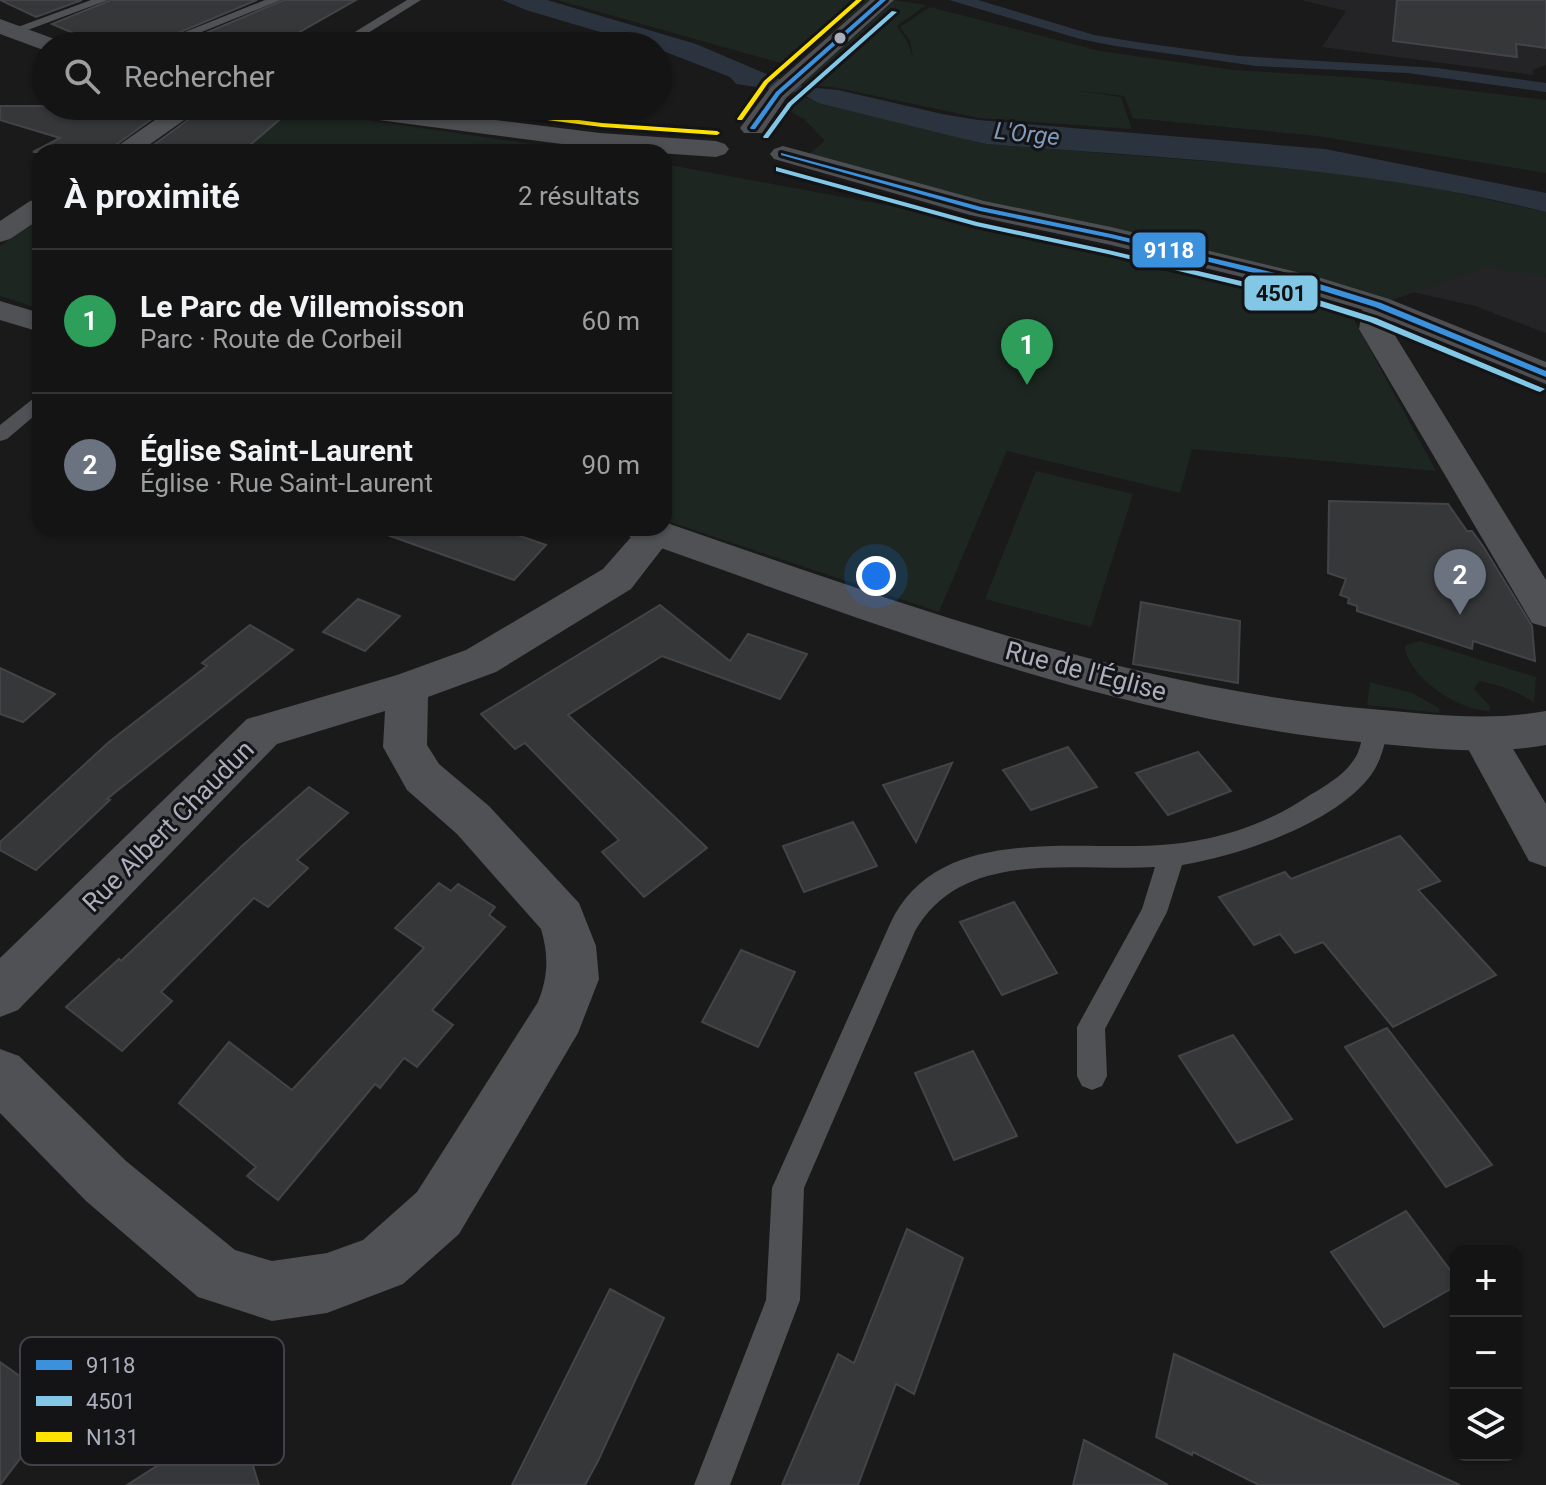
<!DOCTYPE html>
<html lang="fr">
<meta charset="utf-8">
<style>
:root{--surface:#141414;--page:#212122;--text:#f1f3f6;--muted:#9d9ea0;--line:#333334;--accent:#b45309}
body{margin:0;font-family:Roboto,sans-serif;background:var(--page);color:var(--text)}
.controls{position:absolute;right:24px;bottom:24px;display:grid;overflow:hidden;border-radius:16px;box-shadow:0 2px 6px #0004}
.controls button{width:72px;height:72px;display:grid;place-items:center;padding:0;border:0;border-bottom:2px solid var(--line);background:var(--surface);color:var(--text);font:40px sans-serif}
.you{position:absolute;left:876px;top:576px;width:28px;height:28px;margin:-20px;border:6px solid #fff;border-radius:50%;background:#1a73e8;box-shadow:0 0 0 12px #1a73e833}
.badge{display:grid;place-items:center;width:52px;height:52px;border-radius:50%;background:var(--accent);color:#fff;font-size:26px;font-weight:700}
.pin{position:absolute;translate:-50% -66px;filter:drop-shadow(0 2px 4px #0008)}
.pin::after{content:'';position:absolute;top:42px;width:28px;height:24px;background:inherit;clip-path:polygon(0 0,100% 0,50% 100%)}
.list{margin:0;padding:0;list-style:none}
h2{display:flex;justify-content:space-between;align-items:center;height:104px;margin:0;padding:0 32px;font-size:34px}
h2 small{font-size:26px;font-weight:400;color:var(--muted)}
.list li{display:grid;grid-template-columns:52px 1fr auto;gap:24px;align-items:center;box-sizing:border-box;height:144px;padding:0 32px;border-top:2px solid var(--line)}
.list b{display:block;font-size:30px;white-space:nowrap}
.list p{margin:0;font-size:26px;white-space:nowrap;color:var(--muted)}
.list em{font-size:26px;font-style:normal;color:var(--muted)}
.icon{flex:none;width:44px;height:44px;fill:none;stroke:currentColor;stroke-width:2;stroke-linecap:round;stroke-linejoin:round}
.map{position:relative;flex:none;width:1546px;height:1485px;overflow:hidden}
.search{position:absolute;background:var(--surface);box-shadow:0 2px 6px #0004;left:32px;top:32px;width:640px;height:88px;display:flex;align-items:center;gap:20px;box-sizing:border-box;padding:0 28px;border-radius:44px;color:var(--muted);font-size:30px}
.panel{position:absolute;background:var(--surface);box-shadow:0 2px 6px #0004;left:32px;top:144px;width:640px;height:392px;border-radius:24px}
.map>svg:first-child{display:block}
.built{fill:#242427}
.green{fill:#1d2620}
.water{fill:#2b343e}
.building{fill:#363739;stroke:#434447;stroke-width:2}
.lines{fill:none;stroke-linecap:round;stroke-linejoin:round}
.service{fill:#505155;fill-rule:evenodd}
.minor{fill:#505155;fill-rule:evenodd}
.tertiary{fill:#505155;fill-rule:evenodd}
.secondary{fill:#4e4f53;fill-rule:evenodd}
.bus-1-casing{stroke:#141417;stroke-width:6}
.bus-2-casing{stroke:#141417;stroke-width:6}
.bus-3-casing{stroke:#141417;stroke-width:6}
.bus-1{fill:#3c91dc;fill-rule:evenodd}
.bus-2{fill:#82c8e6;fill-rule:evenodd}
.bus-3{fill:#ffe300;fill-rule:evenodd}
.bus-dot{fill:#aaafbd;stroke:#141417;stroke-width:3}
.labels{text-anchor:middle;stroke-width:6;stroke-linejoin:round;paint-order:stroke}
.far-water-label{font-size:24px;font-style:italic;fill:#7f9aba;stroke:#141417}
.street-label{font-size:26px;fill:#aaafbd;stroke:#141417}
.key{fill:#141417;stroke:#414249;stroke-width:2}
.key-label{font-size:22px;fill:#aaafbd}
.line-badge{stroke:#141417;stroke-width:3}
.badge-label{font-size:22px;text-anchor:middle;font-weight:bold;fill:#fff}
.pale-badge-label{font-size:22px;text-anchor:middle;font-weight:bold;fill:#111}
</style>
<div class="map">
<svg width="1546" height="1485" viewBox="0 0 1546 1485">
<rect width="100%" height="100%" fill="#1a1a1b"/>
<!-- built -->
<g class="built">
<polygon points="1301,0 1546,0 1546,65 1533,70 1533,75 1322,47 1346,11"/>
<polygon points="1546,236 1546,333 1475,306 1377,284"/>
</g>
<!-- green -->
<g class="green">
<polygon points="557,0 870,0 791,66"/>
<polygon points="894,0 926,5 897,26 907,41 913,58 910,41 900,27 930,7 1100,51 1234,70 1364,78 1546,100 1546,173 1317,136 1133,118 1124,96 1073,90 1121,97 1132,129 979,118 838,88 799,83"/>
<polygon points="793,92 818,103 987,144 1320,170 1408,182 1546,212 1546,277 1488,266 1378,305 802,159 825,141 804,119 786,109"/>
<polygon points="211,106 269,106 587,152 139,152"/>
<polygon points="664,164 1097,244 1290,294 1348,316 1354,320 1436,471 1192,449 1180,493 1007,451 939,612 664,520"/>
<polygon points="40,219 40,309 0,296 0,246"/>
<polygon points="1036,471 1133,494 1091,627 985,599"/>
<path d="M1420,641L1536,677L1534,703C1523,693 1494,683 1479,681L1474,689L1490,706V711C1458,710 1414,681 1405,650L1406,645Z"/>
<polygon points="1370,682 1412,693 1439,708 1439,713 1367,705"/>
</g>
<!-- water -->
<g class="water">
<path d="M502,0H547L696,44L776,78L807,87L838,90L942,114L978,120L1325,149L1546,193V212C1363,166 1175,159 987,144L964,139L818,103L800,93L736,84L730,77L658,49V46H647L526,10Z"/>
<polygon points="949,0 978,0 1094,35 1143,43 1239,56 1437,68 1546,83 1546,92 1407,73 1256,66 1115,46 1080,39"/>
</g>
<!-- building -->
<g class="building">
<polygon points="0,0 82,0 36,17"/>
<polygon points="111,0 257,0 147,46 98,46 73,37 78,35 52,24"/>
<polygon points="284,0 356,0 275,46 212,33 175,46"/>
<polygon points="1397,0 1546,0 1546,48 1516,44 1517,57 1393,41"/>
<polygon points="0,106 170,106 106,152 33,152 60,138 0,120"/>
<polygon points="207,106 241,106 286,114 242,152 144,152"/>
<polygon points="1329,501 1448,504 1467,531 1472,531 1483,546 1532,626 1535,661 1473,641 1472,649 1357,611 1357,606 1348,603 1349,598 1340,595 1346,579 1328,573"/>
<polygon points="383,528 497,528 546,545 514,580 382,533"/>
<polygon points="358,599 400,616 365,651 323,632"/>
<polygon points="1141,602 1240,621 1238,683 1133,664"/>
<polygon points="660,605 730,661 748,634 807,654 780,699 662,656 568,715 707,848 644,897 602,852 619,840 525,743 515,749 481,714"/>
<polygon points="250,625 293,650 107,799 110,800 36,870 0,850 0,842 109,742 207,666 202,663"/>
<polygon points="0,668 55,694 23,722 0,714"/>
<polygon points="1068,747 1097,787 1031,810 1003,770"/>
<polygon points="1198,752 1231,791 1168,815 1136,773"/>
<polygon points="952,763 916,842 883,785"/>
<polygon points="309,787 348,813 297,860 308,868 268,907 254,898 161,992 172,1001 122,1051 66,1007 119,959 121,961 242,846"/>
<polygon points="853,822 877,866 804,892 783,846"/>
<polygon points="1400,836 1440,881 1418,890 1496,975 1393,1027 1323,942 1295,953 1280,934 1254,945 1219,897 1285,872 1291,879"/>
<polygon points="439,883 451,891 458,884 495,907 489,915 505,927 432,1010 453,1025 417,1067 404,1058 380,1088 375,1084 278,1200 247,1176 256,1167 179,1103 229,1042 292,1090 424,948 395,928"/>
<polygon points="1014,902 1057,973 1002,995 960,922"/>
<polygon points="741,950 795,972 758,1047 702,1022"/>
<polygon points="1387,1028 1437,1093 1492,1165 1446,1187 1345,1047"/>
<polygon points="1233,1035 1292,1119 1237,1143 1179,1056"/>
<polygon points="973,1051 1017,1136 954,1160 915,1073"/>
<polygon points="1406,1211 1456,1278 1456,1286 1384,1327 1331,1252"/>
<polygon points="907,1229 963,1258 914,1394 896,1384 858,1485 782,1485 838,1354 854,1363"/>
<polygon points="610,1289 664,1318 598,1461 585,1485 512,1485"/>
<polygon points="1174,1354 1315,1419 1460,1485 1259,1485 1193,1452 1192,1455 1156,1437"/>
<polygon points="0,1362 61,1405 0,1485"/>
<polygon points="237,1415 259,1485 127,1485"/>
<polygon points="1084,1440 1168,1485 1073,1485"/>
</g>
<g class="lines">
<!-- service -->
<g class="service">
<polygon points="91,0 108,0 17,34 7,31"/>
<polygon points="265,0 281,0 167,46 150,46"/>
<polygon points="407,0 421,0 347,46 332,46"/>
<polygon points="303,37 309,41 304,46 289,46"/>
<polygon points="40,397 40,411 7,439 0,441 0,425 34,398"/>
<path d="M1376,719L1384,721L1388,728C1385,744 1381,761 1371,775C1336,823 1239,856 1182,865L1167,912L1105,1029L1107,1076L1102,1086L1092,1090L1082,1086L1077,1076V1027L1142,909L1155,867C1073,872 963,847 915,931L804,1188L800,1300L730,1485H694L766,1300L772,1188L890,924C939,819 1081,854 1173,844C1222,839 1269,823 1310,795C1325,786 1343,776 1353,761C1362,750 1361,734 1368,721Z"/>
</g>
<!-- minor -->
<g class="minor">
<path d="M664,522L669,523L675,532L631,589L496,672L428,697L427,745L439,764L489,806L579,903L596,946L599,979L578,1033L459,1234L403,1284L327,1313L272,1321L198,1297L86,1201L0,1113V1049L19,1056L126,1161L235,1250L272,1261L327,1253L363,1240L417,1192L538,1002C548,977 549,956 541,929L457,834L407,790L383,747L385,711L277,744L18,1010L0,1017V958L247,719L397,675L466,650L603,569L639,528H664Z"/>
<polygon points="1482,717 1497,722 1546,804 1546,867 1529,861 1460,734 1467,722"/>
</g>
<!-- tertiary -->
<g class="tertiary">
<polygon points="175,106 204,106 139,152 109,152"/>
<polygon points="40,199 40,219 10,239 0,242 0,221 30,201"/>
<polygon points="1378,296 1389,299 1393,305 1391,329 1546,580 1546,627 1532,623 1359,329 1363,305 1367,299"/>
<polygon points="0,301 40,313 40,332 0,320"/>
<path d="M664,522C895,601 1126,688 1371,709C1429,714 1488,722 1546,711V745C1488,756 1429,748 1371,743C1114,719 871,622 630,537L624,528H664Z"/>
</g>
<!-- secondary -->
<g class="secondary">
<polygon points="870,0 894,0 786,98 762,133 744,133 740,128 770,88"/>
<polygon points="0,19 60,41 63,46 46,46 46,51 0,34"/>
<polygon points="313,106 383,106 600,133 716,141 725,144 729,149 725,154 716,157 600,149 325,113 316,111"/>
<polygon points="783,146 984,201 1111,227 1321,278 1389,299 1546,362 1546,384 1367,311 1300,291 1111,245 970,215 774,159 770,154 774,149"/>
</g>
<!-- bus-1 casing -->
<g class="bus-1-casing">
<g id="bus-1">
<polygon points="880,0 886,0 780,94 755,129 751,129 750,128 776,92"/>
<polygon points="781,153 981,207 1111,234 1313,282 1381,303 1546,371 1546,377 1375,307 1307,286 1111,238 980,211 781,155"/>
</g>
</g>
<!-- bus-2 casing -->
<g class="bus-2-casing">
<g id="bus-2">
<polygon points="892,11 897,12 792,105 768,138 764,138 763,137 788,103"/>
<polygon points="776,167 977,222 1108,250 1309,297 1376,318 1545,389 1540,392 1537,391 1370,322 1303,301 1108,254 976,226 776,171"/>
</g>
</g>
<!-- bus-3 casing -->
<g class="bus-3-casing">
<g id="bus-3">
<polygon points="856,0 862,0 768,83 742,120 738,120 737,119 764,81"/>
<polygon points="449,106 468,106 602,123 717,131 720,133 717,135 602,127 452,108"/>
</g>
</g>
<!-- bus-1 -->
<use href="#bus-1" class="bus-1"/>
<!-- bus-2 -->
<use href="#bus-2" class="bus-2"/>
<!-- bus-3 -->
<use href="#bus-3" class="bus-3"/>
</g>
<!-- markers -->
<circle class="bus-dot" cx="840" cy="38" r="7"/>
<g class="labels">
<!-- far-water labels -->
<g class="far-water-label">
<text transform="translate(1027 134) rotate(6)" y="8">L'Orge</text>
</g>
<!-- street labels -->
<g class="street-label">
<text transform="translate(1086 671) rotate(15)" y="9">Rue de l'Église</text>
<text transform="translate(168 826) rotate(-45)" y="9">Rue Albert Chaudun</text>
</g>
</g>
<!-- legend -->
<rect x="20" y="1337" width="264" height="128" rx="12" class="key"/>
<rect x="36" y="1360" width="36" height="10" fill="#3c91dc"/>
<rect x="36" y="1396" width="36" height="10" fill="#82c8e6"/>
<rect x="36" y="1432" width="36" height="10" fill="#ffe300"/>
<g class="key-label">
<text x="86" y="1373">9118</text>
<text x="86" y="1409">4501</text>
<text x="86" y="1445">N131</text>
</g>
<g class="line-badge">
<rect x="1131" y="231" width="76" height="38" rx="8" fill="#3c91dc"/>
<rect x="1243" y="274" width="76" height="38" rx="8" fill="#82c8e6"/>
</g>
<g class="badge-label">
<text x="1169" y="258">9118</text>
</g>
<g class="pale-badge-label">
<text x="1281" y="301">4501</text>
</g>
</svg>
<div class="controls">
<button>+</button>
<button>−</button>
<button><svg class="icon" aria-label="layers" viewBox="0 0 24 24"><path d="M12 4l9 5-9 5-9-5zM3 14l9 5 9-5"/></svg></button>
</div>
<div class="you"></div>
<div class="pin badge" style="left:1027px;top:385px;background:#2e9e5b">1</div>
<div class="pin badge" style="left:1460px;top:615px;background:#6b7280">2</div>
<div class="search"><svg class="icon" aria-label="search" viewBox="0 0 24 24"><circle cx="10" cy="10" r="6"/><path d="M15 15l6 6"/></svg>Rechercher</div>
<section class="panel">
<h2>À proximité<small>2 résultats</small></h2>
<ul class="list">
<li><span class="badge" style="background:#2e9e5b">1</span><div><b>Le Parc de Villemoisson</b><p>Parc · Route de Corbeil</p></div><em>60 m</em></li>
<li><span class="badge" style="background:#6b7280">2</span><div><b>Église Saint-Laurent</b><p>Église · Rue Saint-Laurent</p></div><em>90 m</em></li>
</ul>
</section>
</div>
